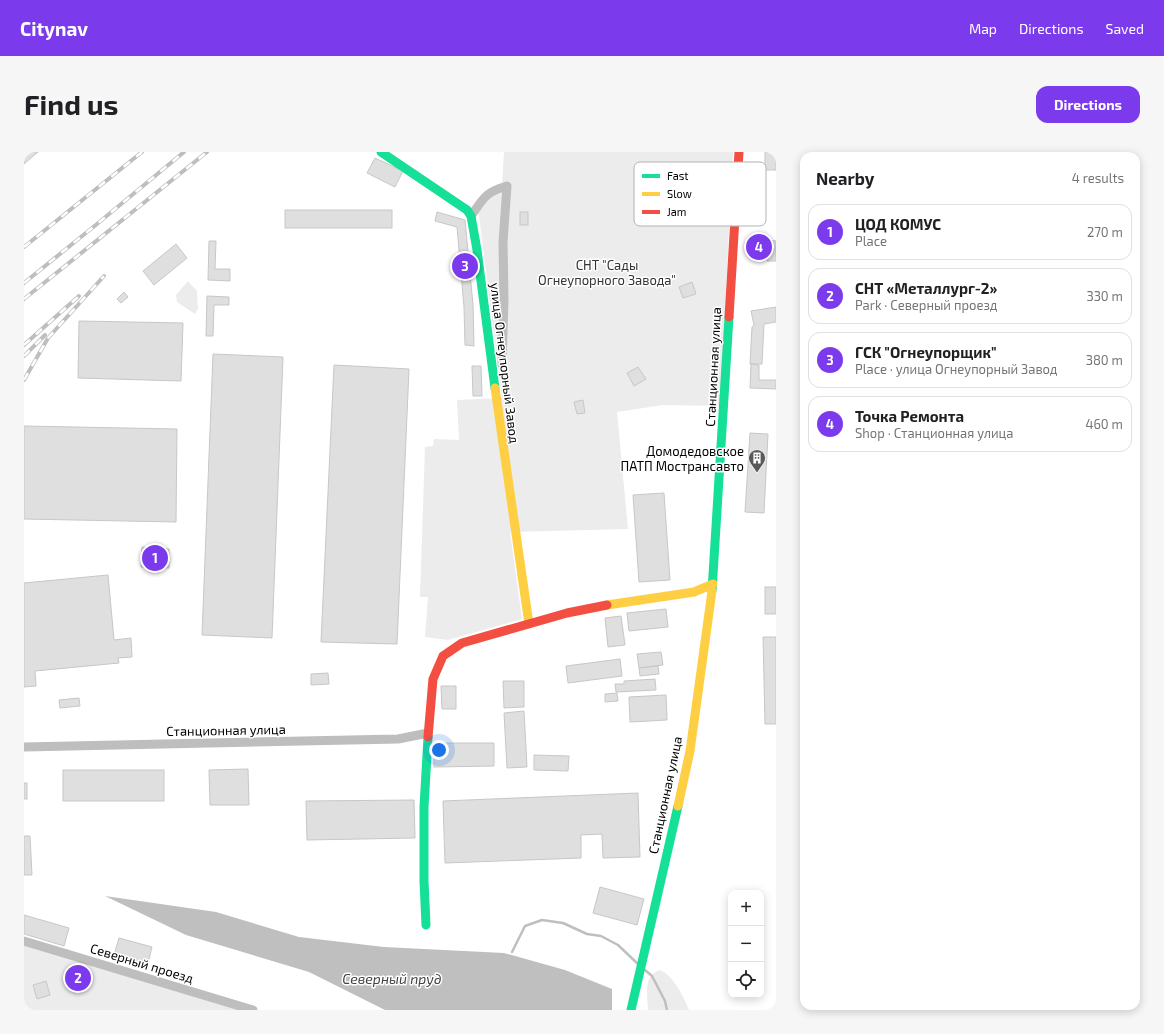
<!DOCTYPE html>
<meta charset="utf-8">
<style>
:root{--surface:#fff;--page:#f6f6f6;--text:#202124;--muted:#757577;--line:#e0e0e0;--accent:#7c3aed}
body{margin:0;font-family:"Exo 2",sans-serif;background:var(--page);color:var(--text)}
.controls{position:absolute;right:12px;bottom:12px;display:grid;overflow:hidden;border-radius:8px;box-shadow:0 2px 10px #0003}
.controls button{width:36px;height:36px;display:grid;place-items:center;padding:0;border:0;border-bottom:1px solid var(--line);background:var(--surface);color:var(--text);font:20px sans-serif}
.you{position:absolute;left:415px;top:598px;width:14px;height:14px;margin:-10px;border:3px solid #fff;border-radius:50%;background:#1a73e8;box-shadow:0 0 0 6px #1a73e833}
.badge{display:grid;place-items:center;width:26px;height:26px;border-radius:50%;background:var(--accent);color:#fff;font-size:13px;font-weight:700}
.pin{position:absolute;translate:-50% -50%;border:2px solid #fff;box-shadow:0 1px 4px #0006}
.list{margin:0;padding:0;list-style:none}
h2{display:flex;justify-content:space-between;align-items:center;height:52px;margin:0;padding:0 16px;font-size:17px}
h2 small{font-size:13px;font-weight:400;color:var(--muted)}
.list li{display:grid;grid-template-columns:26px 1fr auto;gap:12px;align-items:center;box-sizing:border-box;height:56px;margin:0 8px 8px;padding:0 8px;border:1px solid var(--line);border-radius:12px}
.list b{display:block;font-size:15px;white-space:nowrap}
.list p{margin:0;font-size:13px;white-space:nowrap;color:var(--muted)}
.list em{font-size:13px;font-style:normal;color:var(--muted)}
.icon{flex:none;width:22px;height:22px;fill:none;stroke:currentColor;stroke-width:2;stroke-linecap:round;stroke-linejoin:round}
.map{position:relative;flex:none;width:752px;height:858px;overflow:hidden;border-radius:12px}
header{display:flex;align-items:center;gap:24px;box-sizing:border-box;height:56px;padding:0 20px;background:var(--accent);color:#fff}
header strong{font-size:19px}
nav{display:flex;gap:22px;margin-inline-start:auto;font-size:14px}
.intro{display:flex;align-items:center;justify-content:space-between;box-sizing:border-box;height:96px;padding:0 24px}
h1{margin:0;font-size:28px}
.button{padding:10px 18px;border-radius:12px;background:var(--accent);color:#fff;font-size:14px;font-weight:700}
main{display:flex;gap:24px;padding:0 24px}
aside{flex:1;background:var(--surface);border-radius:12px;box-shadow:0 2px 10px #0003}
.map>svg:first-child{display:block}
.green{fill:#ececec}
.water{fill:#bfbfbf}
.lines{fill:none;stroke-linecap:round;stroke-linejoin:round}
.stream{stroke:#bfbfbf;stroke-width:2.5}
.building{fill:#dfdfdf;stroke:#c7c7c7}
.street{stroke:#bebebe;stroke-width:9}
.fast{stroke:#16e098;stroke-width:9}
.slow{stroke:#ffcf43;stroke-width:9}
.jam{stroke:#f24e42;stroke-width:9}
.rail-casing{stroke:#bebebe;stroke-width:4}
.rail{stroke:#fff;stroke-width:2.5;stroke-dasharray:8;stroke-linecap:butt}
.labels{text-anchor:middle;stroke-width:3;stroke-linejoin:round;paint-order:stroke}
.park-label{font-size:13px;fill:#333;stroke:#fff}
.street-label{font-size:13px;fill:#000;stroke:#fff}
.poi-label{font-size:13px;fill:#000;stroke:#fff;text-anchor:end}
.water-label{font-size:14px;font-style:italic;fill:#444;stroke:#fff}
.key{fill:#fff;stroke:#b2b2b2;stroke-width:1}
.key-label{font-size:11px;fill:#000}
</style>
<header>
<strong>Citynav</strong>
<nav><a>Map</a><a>Directions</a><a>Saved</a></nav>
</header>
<div class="intro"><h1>Find us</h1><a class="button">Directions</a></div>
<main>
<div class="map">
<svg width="752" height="858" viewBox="0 0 752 858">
<rect width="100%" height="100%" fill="#fff"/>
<!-- green -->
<g class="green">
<polygon points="480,0 709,0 696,254 639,253 593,260 604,377 486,380 498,467 424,488 401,485 404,445 396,445 401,295 409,294 410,287 435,288 433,248 478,246 454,56 478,34"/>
<polygon points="164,129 173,139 174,157 171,162 153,150 152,143"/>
<polygon points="0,793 215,858 0,858"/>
<path d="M636,818C649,823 660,845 665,858H624C624,844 618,824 636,818Z"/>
</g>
<!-- water -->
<polygon class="water" points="81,744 192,760 275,785 360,795 480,801 541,818 588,837 588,858 361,858 285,820 162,783"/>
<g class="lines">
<!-- stream -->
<g class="stream">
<polyline points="488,800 501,774 518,768 539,771 563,782 577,784 594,793 614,812"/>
<polyline points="621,818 628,824 641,849 643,858"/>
</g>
</g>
<!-- building -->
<g class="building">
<polygon points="0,0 14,0 0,12"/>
<rect x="741" y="0" width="11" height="18"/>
<polygon points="351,6 379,19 371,35 343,21"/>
<rect x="261" y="58" width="107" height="18"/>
<polygon points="413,60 441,68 449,153 450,194 441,193 440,155 433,75 411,69"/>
<rect x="496" y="60" width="8" height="13"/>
<rect x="734" y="86" width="10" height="18"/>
<polygon points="744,88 752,89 752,109 743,109"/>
<polygon points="185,89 192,89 191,117 206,117 206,129 184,128"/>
<polygon points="152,92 163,106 130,133 119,119"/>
<polygon points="668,130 672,142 659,146 655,135"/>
<polygon points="100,140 104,145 97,151 93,147"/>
<polygon points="183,144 205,145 205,153 190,153 189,184 182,184"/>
<polygon points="752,155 752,170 740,172 738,212 726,212 728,175 730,173 727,159"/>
<polygon points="55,169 159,171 157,229 54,226"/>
<polygon points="189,202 259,205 248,486 178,483"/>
<polygon points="727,212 735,213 735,228 752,228 752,237 726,236"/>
<polygon points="310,213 385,217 373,492 297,490"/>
<polygon points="448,214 457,214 458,244 449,244"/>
<polygon points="614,215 622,227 610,234 603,221"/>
<polygon points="559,248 561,261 553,262 550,250"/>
<polygon points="0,274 153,277 152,370 0,367"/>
<polygon points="726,281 744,282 740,361 721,360"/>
<polygon points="640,341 646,428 615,430 609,343"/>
<polygon points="118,395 145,397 145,416 117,415"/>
<polygon points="84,423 90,488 107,486 108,505 94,506 95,511 11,519 12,534 0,535 0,431"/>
<rect x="741" y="435" width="11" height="27"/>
<polygon points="642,457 644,475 605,479 603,461"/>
<polygon points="597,464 601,493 584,495 581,466"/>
<polygon points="739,485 752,485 752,572 741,572"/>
<polygon points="637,500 639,513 615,516 613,502"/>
<polygon points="596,507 598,524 544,531 542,514"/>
<polygon points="634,514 635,522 616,524 615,516"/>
<polygon points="304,521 305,532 287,533 287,522"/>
<polygon points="631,527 632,538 592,540 591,532 600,532 600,529"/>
<polygon points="479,529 500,529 500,555 480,556"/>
<polygon points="417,534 432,534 432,557 418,557"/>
<polygon points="593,541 594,549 581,550 581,542"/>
<polygon points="642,543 643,568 606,570 605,545"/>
<polygon points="55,546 56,554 36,556 35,548"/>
<polygon points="500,559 503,615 483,616 480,561"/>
<polygon points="410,591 470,591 470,614 410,615"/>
<polygon points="510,603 545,604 544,619 510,618"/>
<polygon points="224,617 225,653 186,653 185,618"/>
<rect x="39" y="618" width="101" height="31"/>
<rect x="0" y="631" width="3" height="16"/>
<polygon points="614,641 616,705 579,706 578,682 557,683 557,706 421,711 419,649"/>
<polygon points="390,648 391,686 283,688 282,649"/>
<polygon points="0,684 6,684 8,723 0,723"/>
<polygon points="576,735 620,747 613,773 569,761"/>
<polygon points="0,763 45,776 40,794 0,782"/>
<polygon points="95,786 128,795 123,815 89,806"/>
<polygon points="22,829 26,843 13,847 9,833"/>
</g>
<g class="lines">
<!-- street -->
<g class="street">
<path d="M447,64C459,47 461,40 483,34L479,90L480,147L478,212"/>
<polyline points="0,595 374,587 404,581"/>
<polyline points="0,789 229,858"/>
</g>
<!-- fast -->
<g class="fast">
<polyline points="357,0 443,58 447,64 453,98 471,236"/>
<polyline points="688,439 705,165"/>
<polyline points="402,773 400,729 400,655 404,585"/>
<polyline points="607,858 654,654"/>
</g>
<!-- slow -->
<g class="slow">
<polyline points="471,236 505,472"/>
<polyline points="583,453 670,440 689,432"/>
<polyline points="654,654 666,599 688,439"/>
</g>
<!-- jam -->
<g class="jam">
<polyline points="705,165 715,0"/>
<polyline points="404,585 409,527 419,504 438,491 543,461 583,453"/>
</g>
<!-- rail casing -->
<g class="rail-casing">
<g id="rail">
<polyline points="0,95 118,0"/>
<polyline points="0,131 73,72 160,0"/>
<polyline points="0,147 183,0"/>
<polyline points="0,193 55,144"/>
<polyline points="0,204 21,183"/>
<polyline points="0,228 24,186 80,124"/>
</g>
</g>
<!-- rail -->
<use href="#rail" class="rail"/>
</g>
<!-- icons -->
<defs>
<g id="building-pin" transform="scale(0.9)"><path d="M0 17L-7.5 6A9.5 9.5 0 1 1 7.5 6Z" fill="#595959" stroke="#fff"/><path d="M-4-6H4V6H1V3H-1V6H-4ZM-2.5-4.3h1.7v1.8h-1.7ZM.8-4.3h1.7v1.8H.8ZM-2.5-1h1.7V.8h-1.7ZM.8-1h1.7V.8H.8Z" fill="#fff"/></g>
</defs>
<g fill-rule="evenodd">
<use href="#building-pin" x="733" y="306"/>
</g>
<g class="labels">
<!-- park labels -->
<g class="park-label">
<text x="583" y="118">СНТ "Сады<tspan x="583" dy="15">Огнеупорного Завода"</tspan></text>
</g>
<!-- street labels -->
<g class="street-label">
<text transform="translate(481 211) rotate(83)" y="5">улица Огнеупорный Завод</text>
<text transform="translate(689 215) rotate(-87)" y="5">Станционная улица</text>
<text transform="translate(202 578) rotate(-1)" y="5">Станционная улица</text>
<text transform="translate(641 643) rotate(-78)" y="5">Станционная улица</text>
<text transform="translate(118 811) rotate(17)" y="5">Северный проезд</text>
</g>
<!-- poi labels -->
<g class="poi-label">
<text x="720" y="304">Домодедовское<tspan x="720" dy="15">ПАТП Мострансавто</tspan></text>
</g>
<!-- water labels -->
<g class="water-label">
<text x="368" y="832">Северный пруд</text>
</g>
</g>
<!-- legend -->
<rect x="610" y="10" width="132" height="64" rx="6" class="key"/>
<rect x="618" y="22" width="18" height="4" fill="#16e098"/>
<rect x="618" y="40" width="18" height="4" fill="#ffcf43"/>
<rect x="618" y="58" width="18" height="4" fill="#f24e42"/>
<g class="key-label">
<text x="643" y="28">Fast</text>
<text x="643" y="46">Slow</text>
<text x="643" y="64">Jam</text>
</g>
</svg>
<div class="controls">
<button>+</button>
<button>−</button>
<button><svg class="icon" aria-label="locate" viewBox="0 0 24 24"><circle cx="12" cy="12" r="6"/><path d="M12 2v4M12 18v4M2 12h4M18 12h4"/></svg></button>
</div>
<div class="you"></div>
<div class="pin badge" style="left:131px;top:406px">1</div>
<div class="pin badge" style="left:54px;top:826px">2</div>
<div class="pin badge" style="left:441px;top:114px">3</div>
<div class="pin badge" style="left:735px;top:95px">4</div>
</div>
<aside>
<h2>Nearby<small>4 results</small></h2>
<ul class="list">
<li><span class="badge">1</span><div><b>ЦОД КОМУС</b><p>Place</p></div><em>270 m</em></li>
<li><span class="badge">2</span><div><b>СНТ «Металлург-2»</b><p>Park · Северный проезд</p></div><em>330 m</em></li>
<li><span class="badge">3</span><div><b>ГСК &quot;Огнеупорщик&quot;</b><p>Place · улица Огнеупорный Завод</p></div><em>380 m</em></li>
<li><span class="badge">4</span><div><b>Точка Ремонта</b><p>Shop · Станционная улица</p></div><em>460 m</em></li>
</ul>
</aside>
</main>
